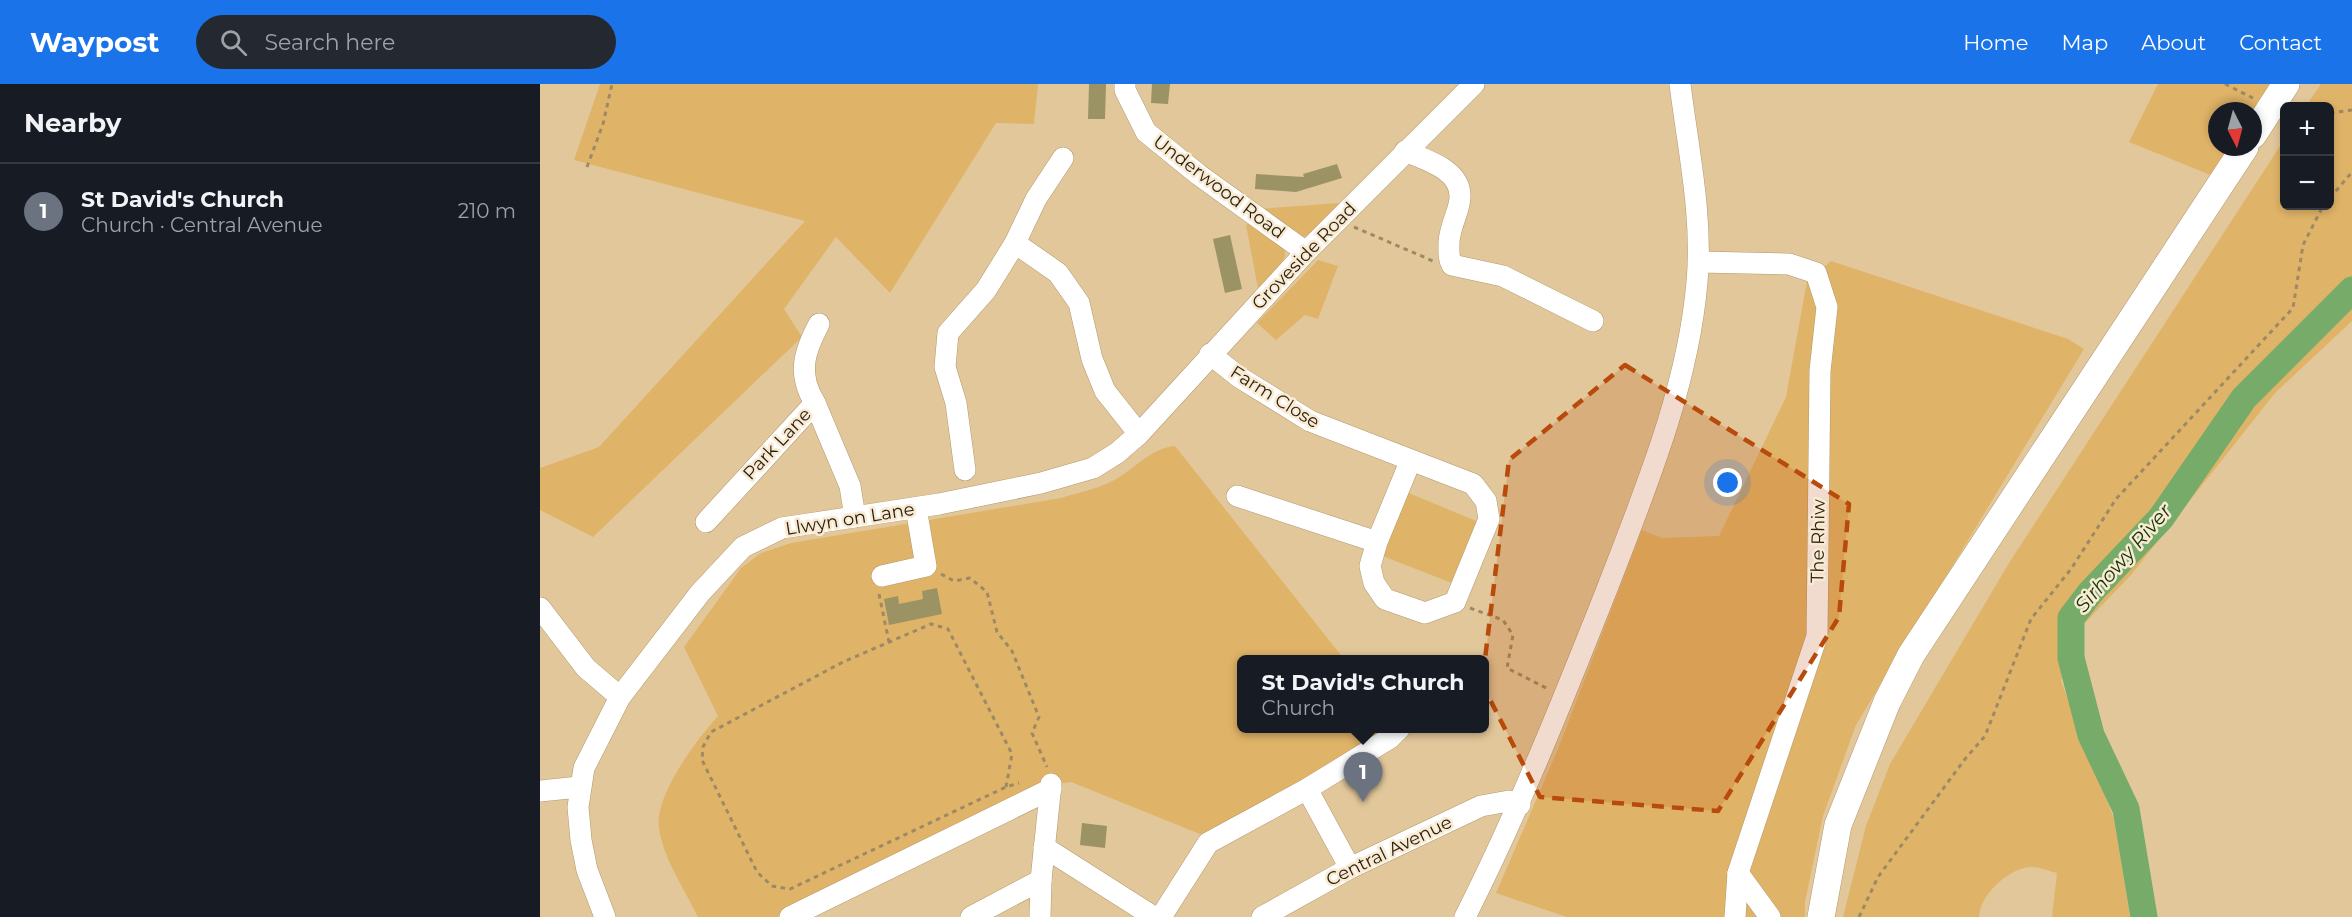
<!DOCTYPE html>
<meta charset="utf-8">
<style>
:root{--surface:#171b24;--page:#242831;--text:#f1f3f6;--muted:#9ea1a6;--line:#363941;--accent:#1a73e8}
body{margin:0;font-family:Montserrat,sans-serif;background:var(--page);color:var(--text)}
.controls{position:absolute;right:18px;top:18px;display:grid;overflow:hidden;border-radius:9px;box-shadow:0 3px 9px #0003}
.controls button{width:54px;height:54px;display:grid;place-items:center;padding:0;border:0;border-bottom:2px solid var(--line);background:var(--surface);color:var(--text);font:30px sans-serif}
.compass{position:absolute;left:1668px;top:18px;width:54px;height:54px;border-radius:50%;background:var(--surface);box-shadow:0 3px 9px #0003;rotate:174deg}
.you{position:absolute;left:1188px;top:399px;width:21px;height:21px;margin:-15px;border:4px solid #fff;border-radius:50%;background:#1a73e8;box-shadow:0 0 0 9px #1a73e833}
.badge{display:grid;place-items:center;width:39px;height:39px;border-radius:50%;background:var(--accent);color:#fff;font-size:20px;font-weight:700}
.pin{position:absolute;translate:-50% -50px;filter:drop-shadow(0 2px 3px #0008)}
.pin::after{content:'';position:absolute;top:32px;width:21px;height:18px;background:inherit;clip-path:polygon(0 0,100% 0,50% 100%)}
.popup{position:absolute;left:697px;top:571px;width:252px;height:78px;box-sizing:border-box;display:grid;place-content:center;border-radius:9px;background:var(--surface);filter:drop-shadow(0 2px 4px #0005);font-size:20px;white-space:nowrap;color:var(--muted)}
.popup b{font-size:22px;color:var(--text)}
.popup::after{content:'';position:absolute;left:50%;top:100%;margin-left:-12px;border:12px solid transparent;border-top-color:var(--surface)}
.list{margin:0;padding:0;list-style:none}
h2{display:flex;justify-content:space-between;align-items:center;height:78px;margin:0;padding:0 24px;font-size:26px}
h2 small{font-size:20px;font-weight:400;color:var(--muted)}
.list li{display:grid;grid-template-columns:39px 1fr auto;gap:18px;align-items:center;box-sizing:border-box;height:96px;padding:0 24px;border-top:2px solid var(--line)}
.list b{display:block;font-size:22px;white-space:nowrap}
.list p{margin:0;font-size:20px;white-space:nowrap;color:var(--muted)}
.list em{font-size:20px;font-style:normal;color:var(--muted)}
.icon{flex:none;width:33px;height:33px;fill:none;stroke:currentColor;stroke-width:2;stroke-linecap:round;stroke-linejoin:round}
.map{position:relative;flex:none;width:1812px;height:833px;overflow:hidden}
header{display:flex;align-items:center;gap:36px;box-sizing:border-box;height:84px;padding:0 30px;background:var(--accent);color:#fff}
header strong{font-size:28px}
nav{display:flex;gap:33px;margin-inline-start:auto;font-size:21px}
.search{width:420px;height:54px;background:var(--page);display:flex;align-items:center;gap:15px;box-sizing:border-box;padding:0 21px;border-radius:33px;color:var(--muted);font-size:22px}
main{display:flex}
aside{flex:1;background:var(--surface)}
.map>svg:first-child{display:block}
.green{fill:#e0b468}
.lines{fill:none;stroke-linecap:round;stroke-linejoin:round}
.river{stroke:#76ab69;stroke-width:27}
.building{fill:#9b9363}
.minor-casing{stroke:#b3996e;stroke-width:22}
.major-casing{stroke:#b3996e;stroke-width:28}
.path{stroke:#9e8966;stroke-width:3;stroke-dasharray:4.5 4.5;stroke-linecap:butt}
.minor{stroke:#fff;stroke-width:21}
.major{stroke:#fff;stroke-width:27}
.marked{fill:#b84a0c;fill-opacity:0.2;stroke:#b84a0c;stroke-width:4.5;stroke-dasharray:12 8;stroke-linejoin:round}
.labels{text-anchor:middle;stroke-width:5;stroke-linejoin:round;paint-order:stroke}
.street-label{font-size:18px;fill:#281e0c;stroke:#f8ead3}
.water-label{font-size:20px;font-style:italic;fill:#103406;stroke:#f8ead3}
</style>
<header>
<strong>Waypost</strong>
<div class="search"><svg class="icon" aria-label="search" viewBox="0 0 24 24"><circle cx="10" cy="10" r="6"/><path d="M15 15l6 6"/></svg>Search here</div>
<nav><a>Home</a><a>Map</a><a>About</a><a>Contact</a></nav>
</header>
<main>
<aside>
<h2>Nearby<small></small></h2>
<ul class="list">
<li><span class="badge" style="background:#6b7280">1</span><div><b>St David's Church</b><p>Church · Central Avenue</p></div><em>210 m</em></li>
</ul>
</aside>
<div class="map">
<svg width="1812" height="833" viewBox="0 0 1812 833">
<rect width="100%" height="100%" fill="#e2c79a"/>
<!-- green -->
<g class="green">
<polygon points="60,0 498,0 494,40 456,39 350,209 296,153 244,225 262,253 53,453 0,426 0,384 59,363 265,137 34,76"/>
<polygon points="1618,0 1729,0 1713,27 1677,27 1677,63 1691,63 1673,92 1589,58"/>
<path d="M1781,0H1812V237L1735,309L1591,491L1543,541L1521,597L1574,735L1590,833H1512L1517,789C1509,787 1497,782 1489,783C1467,786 1440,811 1439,833H1303L1326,742L1350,680L1469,479L1744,56V122H1790V22H1766Z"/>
<polygon points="800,119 770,152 758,153 717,125"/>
<path d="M712,138C755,170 755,166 718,204L706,141Z"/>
<polygon points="778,176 798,182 778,235 765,231 736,256 717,239"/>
<polygon points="1291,177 1528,255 1544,265 1316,641 1283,732 1265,818 1265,833 1027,833 956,809 1018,665 1102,446 1122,454 1179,452 1246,313 1267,197"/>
<path d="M635,362L804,575L702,576V644L847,645L676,751L665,752L531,698L499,703L237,833H158C145,806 123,774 119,744C114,712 157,655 178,632L144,563L201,484L221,469L251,459L521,414C540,408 561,404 578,394C597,382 612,364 635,362Z"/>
<polygon points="864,407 941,439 917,501 840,471"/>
</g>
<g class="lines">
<!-- river -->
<polyline class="river" points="1604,833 1586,725 1551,651 1531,574 1531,534 1550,509 1621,434 1704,314 1812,206"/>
</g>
<!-- building -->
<g class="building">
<polygon points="549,0 566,0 565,35 548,35"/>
<polygon points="612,0 630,0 628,20 611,19"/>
<polygon points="797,80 802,94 756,108 715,105 716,90 764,93 763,90"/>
<polygon points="690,151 702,205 685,209 673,155"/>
<polygon points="397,504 402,530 349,541 344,515 358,512 359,520 383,515 382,507"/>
<polygon points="542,739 567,742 565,764 540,761"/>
</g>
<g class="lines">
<!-- minor casing -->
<g class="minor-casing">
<g id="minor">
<polyline points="585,0 585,6 606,48 659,91 766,168"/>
<path d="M865,67C885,76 921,85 920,113C920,126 910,141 909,158C909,167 908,174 912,181L963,192L1053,237"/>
<polyline points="475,159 496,115 523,74"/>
<polyline points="1159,178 1249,180 1276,189 1287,223 1280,287 1277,552 1198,789 1195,833"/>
<polyline points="670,270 699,293 770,337 933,400 946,417 949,435 915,518 885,529 845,515 834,499 830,482 837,458 870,378"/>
<path d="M275,319C257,290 264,268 279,240"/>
<polyline points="425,386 416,319 405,283 408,249 446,206 475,159 518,189 539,219 552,275 565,307 599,350"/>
<polyline points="697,412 837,458"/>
<polyline points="166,438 275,319 310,402 315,433"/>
<polyline points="342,492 386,482 376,424"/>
<polyline points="0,524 46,584 80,613"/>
<polyline points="767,705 810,784"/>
<polyline points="0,707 39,703"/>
<polyline points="504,763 614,833"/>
<polyline points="1198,789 1230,833"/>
<polyline points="65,833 47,786 41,756 38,723 44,684 80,613 160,509 203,463 242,444 399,420 501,399 553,384 577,369 599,350 766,168 934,0"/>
<polyline points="250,833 511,705"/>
<polyline points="431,833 501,796"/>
<polyline points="500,833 501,796 511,700"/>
<polyline points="621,833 668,759 767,705 850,654 860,644"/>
<polyline points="722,833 810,784 941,722 969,717 980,721"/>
<path d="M925,833C979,726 1023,616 1067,505C1105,406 1148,304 1157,198C1163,132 1148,65 1140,0"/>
</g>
</g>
<!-- major casing -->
<g class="major-casing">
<g id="major">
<polyline points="1713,51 1746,0"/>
<polyline points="1281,833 1298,741 1347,618 1371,571 1705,63"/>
</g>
</g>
<!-- path -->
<g class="path">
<polyline points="1685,0 1713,14"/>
<polyline points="1790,29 1812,26"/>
<polyline points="47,83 63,40 72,0"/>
<polyline points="1790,114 1812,88"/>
<polyline points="814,143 893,177"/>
<polyline points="401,490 414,497 430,494 447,508 457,548 472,567 499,633 492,649 507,683"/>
<polyline points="339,510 349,558"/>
<polyline points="930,524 963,536 973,551 967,584 1010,606"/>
<polyline points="466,703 472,670 408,545 391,540 303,578 171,648 163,663 162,676 217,788 232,802 250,805 466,703 479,699"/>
<polyline points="1319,833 1338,793 1425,675 1445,652 1491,535 1531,485 1576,415 1753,224 1763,161 1783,122"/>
</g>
<!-- minor -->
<use href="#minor" class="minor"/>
<!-- major -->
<use href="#major" class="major"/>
</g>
<!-- marked area -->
<path class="marked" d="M1085,281L1309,420L1299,533L1178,727L1000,713L942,600L969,376Z"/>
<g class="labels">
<!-- street labels -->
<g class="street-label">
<text transform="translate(679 103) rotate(37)" y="6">Underwood Road</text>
<text transform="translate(764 172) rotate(-46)" y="6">Groveside Road</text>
<text transform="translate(735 313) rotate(32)" y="6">Farm Close</text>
<text transform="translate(237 360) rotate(-47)" y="6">Park Lane</text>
<text transform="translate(310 435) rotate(-9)" y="6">Llwyn on Lane</text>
<text transform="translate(1278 457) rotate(-89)" y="6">The Rhiw</text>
<text transform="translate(849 767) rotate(-26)" y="6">Central Avenue</text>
</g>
<!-- water labels -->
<g class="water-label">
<text transform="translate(1583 474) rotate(-49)" y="7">Sirhowy River</text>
</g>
</g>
</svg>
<div class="controls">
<button>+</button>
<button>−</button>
</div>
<svg class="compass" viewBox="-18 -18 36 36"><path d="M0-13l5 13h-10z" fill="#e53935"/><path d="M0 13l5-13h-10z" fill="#9ea1a6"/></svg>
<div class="you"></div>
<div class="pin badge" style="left:823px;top:718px;background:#6b7280">1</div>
<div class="popup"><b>St David's Church</b>Church</div>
</div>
</main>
